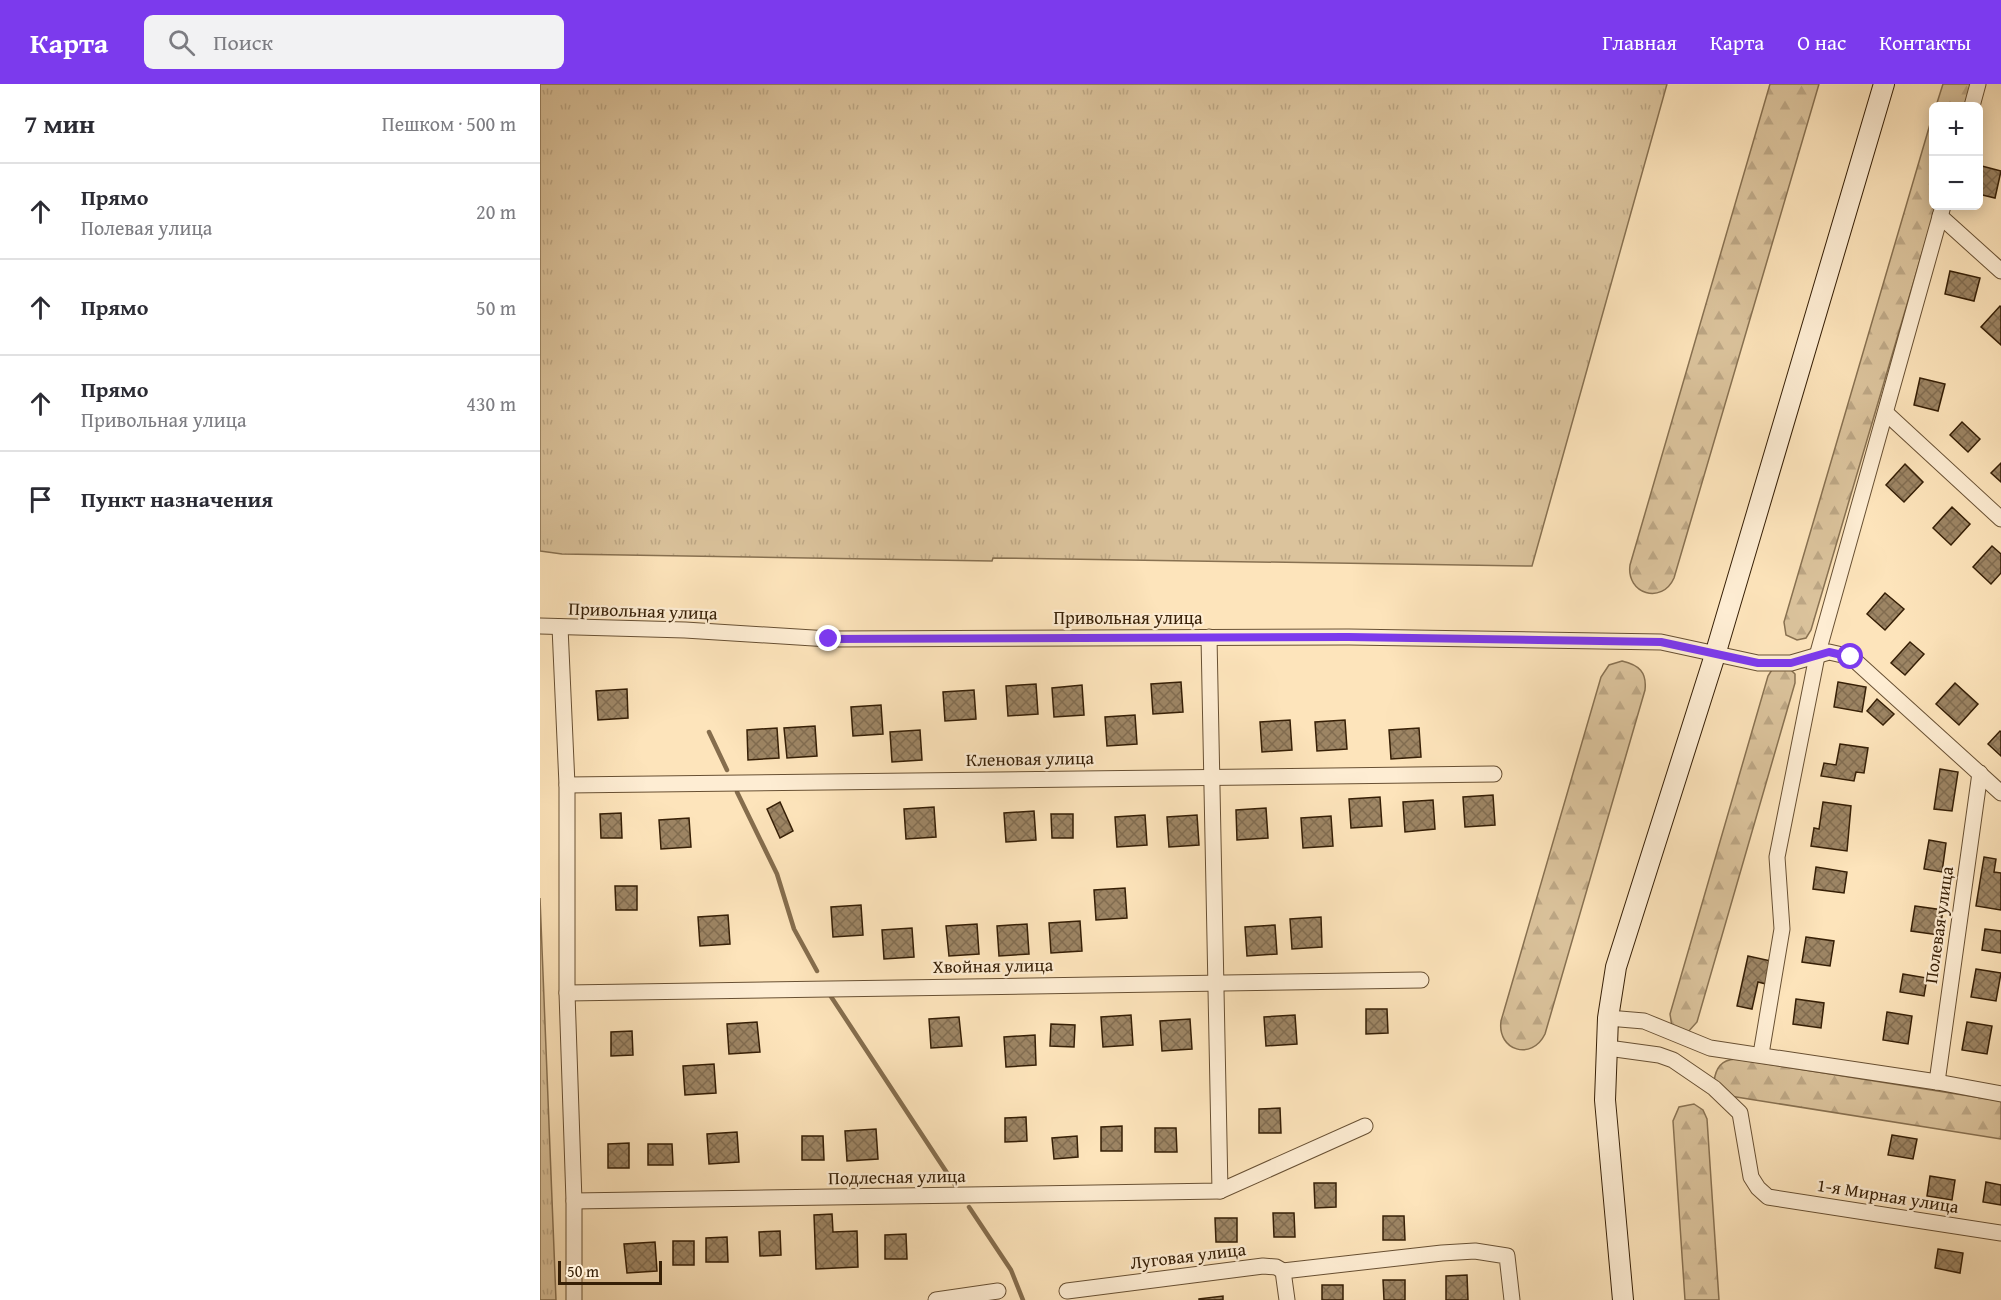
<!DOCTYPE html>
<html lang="ru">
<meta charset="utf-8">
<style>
:root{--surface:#fff;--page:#f2f2f3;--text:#2b2b33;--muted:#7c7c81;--line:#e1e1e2;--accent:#7c3aed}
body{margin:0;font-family:"Gentium Book Plus",serif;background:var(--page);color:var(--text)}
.controls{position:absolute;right:18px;top:18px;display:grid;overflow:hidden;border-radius:9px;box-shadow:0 3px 15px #0003}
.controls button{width:54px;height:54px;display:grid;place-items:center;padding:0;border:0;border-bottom:2px solid var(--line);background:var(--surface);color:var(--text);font:30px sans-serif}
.scale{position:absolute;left:18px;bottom:15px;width:104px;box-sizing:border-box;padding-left:6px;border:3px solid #361f06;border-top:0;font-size:16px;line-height:21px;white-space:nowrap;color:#361f06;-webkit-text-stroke:4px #feedd3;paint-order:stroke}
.stop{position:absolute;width:18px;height:18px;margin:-14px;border:4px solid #7c3aed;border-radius:50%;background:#fff}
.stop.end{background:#7c3aed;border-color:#fff;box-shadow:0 2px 6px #0008}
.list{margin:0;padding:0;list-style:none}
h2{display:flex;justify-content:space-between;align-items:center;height:78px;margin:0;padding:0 24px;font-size:26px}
h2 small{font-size:20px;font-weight:400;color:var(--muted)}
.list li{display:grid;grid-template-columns:39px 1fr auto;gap:18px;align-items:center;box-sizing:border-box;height:96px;padding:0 24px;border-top:2px solid var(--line)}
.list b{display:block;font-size:22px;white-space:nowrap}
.list p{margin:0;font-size:20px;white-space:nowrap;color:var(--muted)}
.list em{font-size:20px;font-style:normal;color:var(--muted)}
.icon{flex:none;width:33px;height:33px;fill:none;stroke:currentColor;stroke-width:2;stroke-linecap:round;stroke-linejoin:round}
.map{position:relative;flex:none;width:1461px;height:1216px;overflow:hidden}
header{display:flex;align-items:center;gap:36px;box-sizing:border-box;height:84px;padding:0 30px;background:var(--accent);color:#fff}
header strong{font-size:28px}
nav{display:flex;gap:33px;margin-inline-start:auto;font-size:21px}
.search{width:420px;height:54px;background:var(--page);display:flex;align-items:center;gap:15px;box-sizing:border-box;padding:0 21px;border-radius:9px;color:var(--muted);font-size:22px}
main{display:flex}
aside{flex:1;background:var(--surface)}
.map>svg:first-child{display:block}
.grass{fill:url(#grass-tufts);stroke:#887151;stroke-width:1.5}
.forest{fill:url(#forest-firs);stroke:#887151;stroke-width:1.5}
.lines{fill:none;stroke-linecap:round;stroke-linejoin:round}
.stream{stroke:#856d4d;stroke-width:4.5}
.building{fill:url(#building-cross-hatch);stroke:#361f06;stroke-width:1.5}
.street-casing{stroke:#685033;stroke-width:17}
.secondary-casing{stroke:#361f06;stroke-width:22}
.street{stroke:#feedd3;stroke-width:15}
.secondary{stroke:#feedd3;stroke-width:20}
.route{stroke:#7c3aed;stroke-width:8}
.labels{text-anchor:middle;stroke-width:4.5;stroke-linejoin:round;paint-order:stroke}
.street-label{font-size:18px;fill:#361f06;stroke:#feedd3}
</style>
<header>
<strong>Карта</strong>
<div class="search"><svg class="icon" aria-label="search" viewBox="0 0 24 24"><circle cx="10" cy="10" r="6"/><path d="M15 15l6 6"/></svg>Поиск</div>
<nav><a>Главная</a><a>Карта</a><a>О нас</a><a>Контакты</a></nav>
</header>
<main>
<aside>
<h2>7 мин<small>Пешком · 500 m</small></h2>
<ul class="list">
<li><svg class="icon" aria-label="ahead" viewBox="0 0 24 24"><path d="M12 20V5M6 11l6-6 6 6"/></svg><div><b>Прямо</b><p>Полевая улица</p></div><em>20 m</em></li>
<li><svg class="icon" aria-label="ahead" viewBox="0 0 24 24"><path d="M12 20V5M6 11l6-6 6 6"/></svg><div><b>Прямо</b></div><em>50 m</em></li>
<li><svg class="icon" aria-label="ahead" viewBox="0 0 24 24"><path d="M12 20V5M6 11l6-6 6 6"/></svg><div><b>Прямо</b><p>Привольная улица</p></div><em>430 m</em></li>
<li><svg class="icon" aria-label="arrive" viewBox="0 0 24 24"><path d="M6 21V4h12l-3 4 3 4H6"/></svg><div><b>Пункт назначения</b></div></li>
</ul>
</aside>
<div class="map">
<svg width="1461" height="1216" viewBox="0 0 1461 1216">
<defs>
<pattern id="grass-tufts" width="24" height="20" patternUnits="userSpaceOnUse" patternTransform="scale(1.5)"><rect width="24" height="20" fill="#dbc39c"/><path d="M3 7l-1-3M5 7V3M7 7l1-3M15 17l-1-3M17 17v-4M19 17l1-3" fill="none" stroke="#bda785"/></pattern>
<pattern id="forest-firs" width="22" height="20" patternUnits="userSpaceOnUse" patternTransform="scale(1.5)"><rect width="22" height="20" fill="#dbc39c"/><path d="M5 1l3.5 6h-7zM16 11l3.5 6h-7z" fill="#bda785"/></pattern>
<pattern id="building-cross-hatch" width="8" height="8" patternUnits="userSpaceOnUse" patternTransform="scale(1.5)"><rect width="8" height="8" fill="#9d8564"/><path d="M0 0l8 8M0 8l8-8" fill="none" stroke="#816c50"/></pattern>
</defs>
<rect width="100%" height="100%" fill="#fde4bb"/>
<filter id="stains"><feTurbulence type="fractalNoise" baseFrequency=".00333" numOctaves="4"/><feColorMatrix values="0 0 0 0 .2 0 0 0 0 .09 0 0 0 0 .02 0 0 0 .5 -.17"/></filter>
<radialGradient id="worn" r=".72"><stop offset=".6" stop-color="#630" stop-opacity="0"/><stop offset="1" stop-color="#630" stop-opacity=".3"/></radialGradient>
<!-- grass -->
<g class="grass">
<polygon points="0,0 1127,0 992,482 453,474 452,477 22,470 0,467"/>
<polygon points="0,814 16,1216 0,1216"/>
</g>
<!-- forest -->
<g class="forest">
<path d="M1230,0H1279L1134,494C1122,521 1086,510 1090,481Z"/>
<polygon points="1403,0 1432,0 1425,22 1396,22"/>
<polygon points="1393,30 1394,122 1396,122 1271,546 1266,554 1257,556 1246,551 1244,538"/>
<path d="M1082,577C1099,581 1107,588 1105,606L1005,950C992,977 957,967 961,937L1061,593L1069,581Z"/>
<polygon points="1233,584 1249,584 1255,590 1255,599 1157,938 1148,948 1132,943 1130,930 1228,592"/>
<path d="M1195,975L1461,1017V1055L1190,1012L1174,997C1176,984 1181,976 1195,975Z"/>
<polygon points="1154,1020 1163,1026 1167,1035 1179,1216 1145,1216 1133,1037 1139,1023"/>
</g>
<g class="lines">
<!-- stream -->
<g class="stream">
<polyline points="169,648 187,686"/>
<polyline points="197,708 237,790 254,845 277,887"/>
<polyline points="288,908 415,1101"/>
<polyline points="429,1123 471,1186 483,1216"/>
</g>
</g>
<!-- building -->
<g class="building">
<polygon points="1438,81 1461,87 1455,114 1438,110"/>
<polygon points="1410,187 1440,194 1434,217 1405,210"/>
<polygon points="1460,222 1461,223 1461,261 1441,243"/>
<polygon points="1380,294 1405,300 1398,327 1374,321"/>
<polygon points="1422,338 1440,355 1428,368 1410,351"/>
<polygon points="1461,379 1461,398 1451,389"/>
<polygon points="1365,380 1383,398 1364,418 1346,401"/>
<polygon points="1412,423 1430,440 1411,461 1393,444"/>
<polygon points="1452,462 1461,470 1461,489 1451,500 1433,483"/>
<polygon points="1345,509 1364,525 1345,546 1327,530"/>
<polygon points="1370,558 1384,570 1365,591 1351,579"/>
<polygon points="641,598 643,628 613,630 611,600"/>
<polygon points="1298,598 1326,603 1322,628 1294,623"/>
<polygon points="1415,599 1438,620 1419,641 1396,620"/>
<polygon points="496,600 498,630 468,632 466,602"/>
<polygon points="542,601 544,631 514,633 512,604"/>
<polygon points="87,605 88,634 58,636 56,607"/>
<polygon points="434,606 436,635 405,637 403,608"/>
<polygon points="1337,615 1354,630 1343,641 1327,627"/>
<polygon points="341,621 343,650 313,652 311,623"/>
<polygon points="595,631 597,660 567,662 565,633"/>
<polygon points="750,636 752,666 722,668 720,638"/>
<polygon points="805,636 807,665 777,667 775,638"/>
<polygon points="275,642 277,672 247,674 244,644"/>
<polygon points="237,644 239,674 208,676 207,646"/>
<polygon points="879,644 881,673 851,675 849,646"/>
<polygon points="380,646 382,676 352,678 350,648"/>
<polygon points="1460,647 1461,648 1461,672 1448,660"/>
<polygon points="1300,660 1328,664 1324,689 1316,688 1314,697 1281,692 1284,679 1296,681"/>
<polygon points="1400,685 1418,688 1412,727 1394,725"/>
<polygon points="953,711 955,741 925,743 923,713"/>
<polygon points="840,713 842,742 811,744 809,715"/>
<polygon points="893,716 895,745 865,748 863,718"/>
<polygon points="240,718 253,747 240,754 227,725"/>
<polygon points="1283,718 1311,722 1307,767 1271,762 1274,744 1279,745"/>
<polygon points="394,723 396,753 366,755 364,725"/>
<polygon points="726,724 728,754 697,756 696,726"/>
<polygon points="494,727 496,756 466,758 464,729"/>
<polygon points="81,729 82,754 61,754 60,730"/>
<polygon points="511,730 533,730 533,754 512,754"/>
<polygon points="605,731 607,761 577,763 575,733"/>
<polygon points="657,731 659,761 629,763 627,733"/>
<polygon points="791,732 793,762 763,764 761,734"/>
<polygon points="149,734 151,763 121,765 119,736"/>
<polygon points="1389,756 1406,759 1402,788 1384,785"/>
<polygon points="1444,773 1456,775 1454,788 1461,789 1461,826 1436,822"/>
<polygon points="1276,783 1307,788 1304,809 1273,805"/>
<polygon points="75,802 97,802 97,826 76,826"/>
<polygon points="585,804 587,834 556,836 554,806"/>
<polygon points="321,821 323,851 293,853 291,823"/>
<polygon points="1375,822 1403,826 1399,851 1371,847"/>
<polygon points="188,831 190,860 160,862 158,833"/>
<polygon points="781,833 782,863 752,865 750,835"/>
<polygon points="540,837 542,867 511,869 509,839"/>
<polygon points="437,840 439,870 409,872 406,842"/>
<polygon points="487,840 489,870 459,872 457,842"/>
<polygon points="735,841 737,870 707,872 705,843"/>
<polygon points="372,844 374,873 344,875 342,846"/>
<polygon points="1445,845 1461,847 1461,869 1442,866"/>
<polygon points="1266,853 1294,857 1290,882 1262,878"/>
<polygon points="1208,872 1231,877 1226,900 1218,898 1212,925 1197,922"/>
<polygon points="1436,885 1461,889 1456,917 1431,913"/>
<polygon points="1363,890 1387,894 1384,912 1360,908"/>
<polygon points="1256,915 1284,919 1281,944 1253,940"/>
<polygon points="826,925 847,925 848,949 826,950"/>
<polygon points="1347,928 1372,932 1368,960 1343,956"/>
<polygon points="591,931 593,961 563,963 561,933"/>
<polygon points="755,931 757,960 726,962 724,933"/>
<polygon points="419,933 422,962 391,964 389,935"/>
<polygon points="650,935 652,965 622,967 620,937"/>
<polygon points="217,938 220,968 189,970 187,940"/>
<polygon points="1427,938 1452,942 1447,970 1422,966"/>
<polygon points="511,940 535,941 534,963 510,962"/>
<polygon points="92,947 93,971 71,972 71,948"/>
<polygon points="495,951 496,981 466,983 464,953"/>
<polygon points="174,980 176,1009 145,1011 143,982"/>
<polygon points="740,1024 741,1049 719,1049 719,1025"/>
<polygon points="486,1033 487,1057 465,1058 465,1034"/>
<polygon points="582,1042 582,1067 561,1067 561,1043"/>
<polygon points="615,1044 636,1044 637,1068 615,1068"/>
<polygon points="336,1045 338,1075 307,1077 305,1047"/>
<polygon points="197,1048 199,1078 169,1080 167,1050"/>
<polygon points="1352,1051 1377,1055 1373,1075 1348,1071"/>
<polygon points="262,1052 283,1052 284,1076 262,1076"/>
<polygon points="537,1052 538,1073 514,1075 512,1054"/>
<polygon points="89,1059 89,1084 68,1084 68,1060"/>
<polygon points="108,1060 132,1060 133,1081 108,1081"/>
<polygon points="1390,1092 1415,1096 1412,1116 1387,1112"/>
<polygon points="1446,1098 1461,1101 1461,1121 1443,1118"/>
<polygon points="774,1099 796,1099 796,1123 775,1124"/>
<polygon points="733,1129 754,1129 755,1153 734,1153"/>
<polygon points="292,1130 293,1148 317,1147 318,1183 276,1185 274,1131"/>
<polygon points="843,1132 864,1132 865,1156 843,1156"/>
<polygon points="675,1134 697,1134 697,1158 676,1158"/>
<polygon points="240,1147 241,1171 220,1172 219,1148"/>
<polygon points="366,1150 367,1175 345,1175 345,1151"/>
<polygon points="187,1153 188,1178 166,1178 166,1154"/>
<rect x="133" y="1157" width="21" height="24"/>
<polygon points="115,1158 117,1187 87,1189 84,1160"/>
<polygon points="1398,1165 1423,1169 1420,1189 1395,1184"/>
<polygon points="927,1191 928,1216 906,1216 906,1192"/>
<polygon points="843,1196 865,1196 865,1216 844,1216"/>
<rect x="782" y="1201" width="21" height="15"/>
<polygon points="683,1212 683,1216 659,1216 659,1215"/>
</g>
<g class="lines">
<!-- street casing -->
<g class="street-casing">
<g id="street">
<polyline points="1432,22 1438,0"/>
<polyline points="1400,132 1461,187"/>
<polyline points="1346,329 1461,435"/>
<polyline points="0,542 145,546 289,555 809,553 1121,558 1218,579 1251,579 1289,568 1311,573 1461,709"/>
<polyline points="20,543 27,701 27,909 34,1117 34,1216"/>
<polyline points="669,553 680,1107"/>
<polyline points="27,701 954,690"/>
<polyline points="27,909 881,896"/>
<polyline points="1068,934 1104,937 1170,964 1397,998 1461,1010"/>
<polyline points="1068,964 1119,971 1133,976 1174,1004 1200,1029 1211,1093 1218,1104 1228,1113 1461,1149"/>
<polyline points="1221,970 1242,845 1237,773 1277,572 1403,122"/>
<polyline points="1397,998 1440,689"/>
<polyline points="34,1117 680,1107 825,1042"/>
<polyline points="743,1187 902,1169 935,1167 967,1172 972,1216"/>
<polyline points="527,1207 723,1182 736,1183 743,1187 747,1216"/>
<polyline points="396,1216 458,1207"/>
</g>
</g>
<!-- secondary casing -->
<g class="secondary-casing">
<polyline id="secondary" points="1083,1216 1065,1016 1068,934 1076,883 1175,571 1344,0"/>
</g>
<!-- street -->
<use href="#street" class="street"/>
<!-- secondary -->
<use href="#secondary" class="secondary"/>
</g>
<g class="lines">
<!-- route -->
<polyline class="route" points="289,555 808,553 1121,558 1218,579 1251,579 1289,568 1311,573"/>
</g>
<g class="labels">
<!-- street labels -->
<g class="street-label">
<text transform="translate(103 527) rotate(2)" y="6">Привольная улица</text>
<text x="588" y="540">Привольная улица</text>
<text transform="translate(490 675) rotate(-1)" y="6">Кленовая улица</text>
<text transform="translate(1399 841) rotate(-82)" y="6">Полевая улица</text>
<text transform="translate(453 882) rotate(-1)" y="6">Хвойная улица</text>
<text transform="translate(357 1093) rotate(-1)" y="6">Подлесная улица</text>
<text transform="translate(1348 1112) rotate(9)" y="6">1-я Мирная улица</text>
<text transform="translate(648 1172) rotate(-7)" y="6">Луговая улица</text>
</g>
</g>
<rect width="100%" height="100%" filter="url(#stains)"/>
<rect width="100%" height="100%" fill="url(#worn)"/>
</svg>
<div class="controls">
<button>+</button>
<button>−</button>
</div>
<div class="scale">50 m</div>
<div class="stop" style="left:1311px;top:573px"></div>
<div class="stop end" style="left:289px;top:555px"></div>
</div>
</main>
